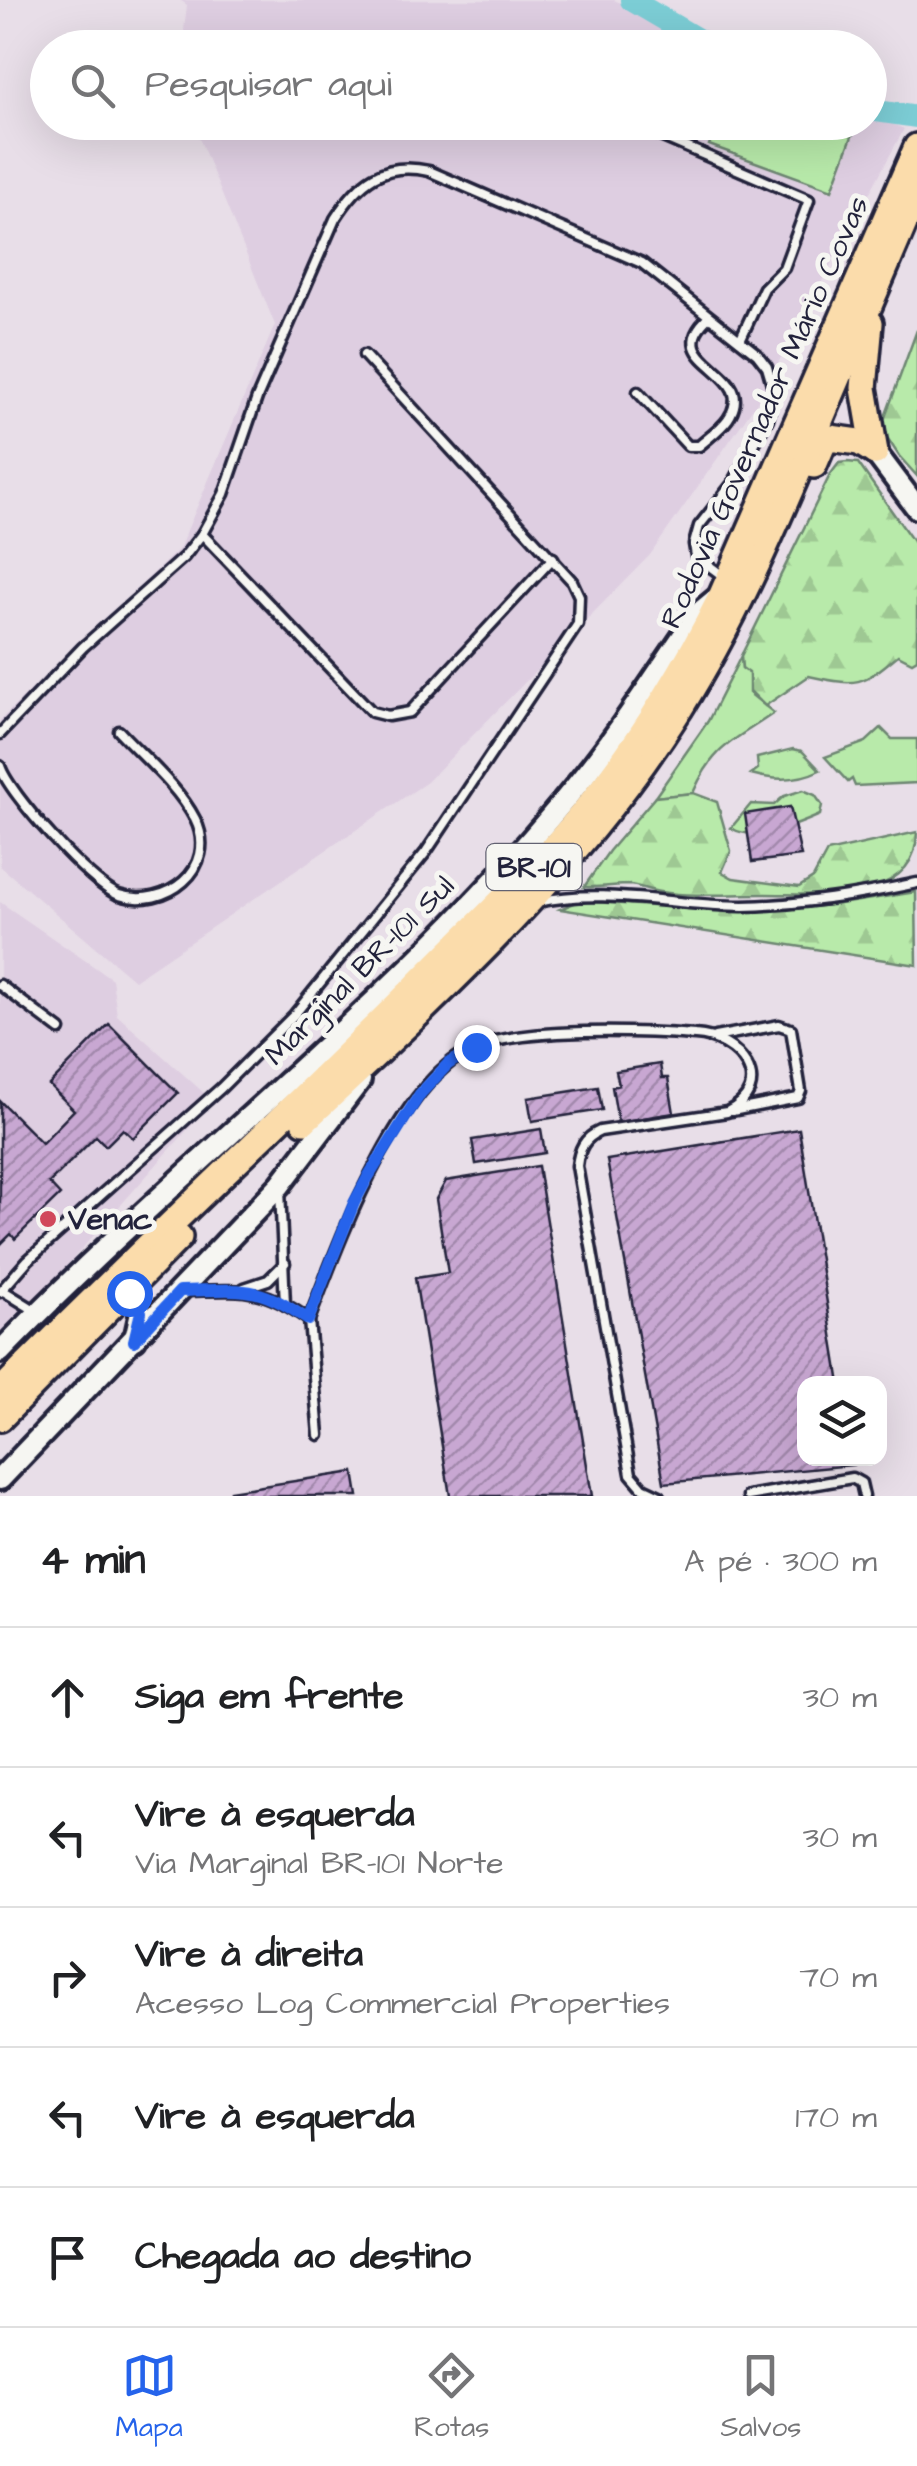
<!DOCTYPE html>
<html lang="pt">
<meta charset="utf-8">
<style>
:root{--surface:#fff;--page:#f2f2f2;--text:#202124;--muted:#757577;--line:#e0e0e0;--accent:#2563eb}
body{margin:0;font-family:"Architects Daughter",sans-serif;background:var(--page);color:var(--text)}
.controls{position:absolute;right:30px;bottom:30px;display:grid;overflow:hidden;border-radius:20px;box-shadow:0 10px 40px #0002}
.controls button{width:90px;height:90px;display:grid;place-items:center;padding:0;border:0;border-bottom:2px solid var(--line);background:var(--surface);color:var(--text);font:50px sans-serif}
.stop{position:absolute;width:30px;height:30px;margin:-22px;border:8px solid #2563eb;border-radius:50%;background:#fff}
.stop.end{background:#2563eb;border-color:#fff;box-shadow:0 2px 10px #0008}
.list{margin:0;padding:0;list-style:none}
h2{display:flex;justify-content:space-between;align-items:center;height:130px;margin:0;padding:0 40px;font-size:42px}
h2 small{font-size:32px;font-weight:400;color:var(--muted)}
.list li{display:grid;grid-template-columns:65px 1fr auto;gap:30px;align-items:center;box-sizing:border-box;height:140px;padding:0 40px;border-top:2px solid var(--line)}
.list b{display:block;font-size:38px;white-space:nowrap}
.list p{margin:0;font-size:32px;white-space:nowrap;color:var(--muted)}
.list em{font-size:32px;font-style:normal;color:var(--muted)}
.icon{flex:none;width:55px;height:55px;fill:none;stroke:currentColor;stroke-width:2;stroke-linecap:round;stroke-linejoin:round}
.map{position:relative;flex:none;width:917px;height:1496px;overflow:hidden}
.search{position:absolute;background:var(--surface);box-shadow:0 10px 40px #0002;left:30px;right:30px;top:30px;height:110px;display:flex;align-items:center;gap:25px;box-sizing:border-box;padding:0 35px;border-radius:55px;color:var(--muted);font-size:38px}
.sheet{height:830px;background:var(--surface)}
nav{display:flex;justify-content:space-around;align-items:center;box-sizing:border-box;height:140px;border-top:2px solid var(--line);background:var(--surface);font-size:28px;color:var(--muted)}
nav a{display:grid;justify-items:center;gap:5px}
nav .on{color:var(--accent)}
.map>svg:first-child{display:block}
.built{fill:#decee1}
.grass{fill:#b8eaaa;stroke:#6d8672;stroke-width:2.5}
.forest{fill:url(#forest-firs);stroke:#6d8672;stroke-width:2.5}
.lines{fill:none;stroke-linecap:round;stroke-linejoin:round}
.river{stroke:#7ccdd5;stroke-width:22}
.building{fill:url(#building-hatch);stroke:#22223b;stroke-width:2.5}
.lane-casing{stroke:#22223b;stroke-width:15}
.secondary-casing{stroke:#22223b;stroke-width:28}
.highway-casing{stroke:#22223b;stroke-width:32}
.lane{stroke:#f6f6f2;stroke-width:8}
.secondary{stroke:#f6f6f2;stroke-width:20}
.highway{stroke:#fbdcab;stroke-width:25}
.route{stroke:#2563eb;stroke-width:12}
.poi-dot{fill:#d1495b;stroke:#f6f6f2;stroke-width:4}
.labels{text-anchor:middle;stroke-width:10;stroke-linejoin:round;paint-order:stroke}
.shield{fill:#f6f6f2;stroke:#626272;stroke-width:2.5}
.shield-label{font-size:28px;font-weight:bold;fill:#22223b}
.street-label{font-size:30px;fill:#22223b;stroke:#f6f6f2}
.poi-label{font-size:30px;font-weight:bold;fill:#22223b;stroke:#f6f6f2;text-anchor:start}
</style>
<div class="map">
<svg width="917" height="1496" viewBox="0 0 917 1496">
<defs>
<pattern id="forest-firs" width="22" height="20" patternUnits="userSpaceOnUse" patternTransform="scale(2.5)"><rect width="22" height="20" fill="#b8eaaa"/><path d="M5 1l3.5 6h-7zM16 11l3.5 6h-7z" fill="#9ec893"/></pattern>
<pattern id="building-hatch" width="6" height="6" patternUnits="userSpaceOnUse" patternTransform="scale(2.5)"><rect width="6" height="6" fill="#c8a7d2"/><path d="M-1 1l2-2M0 6l6-6M5 7l2-2" fill="none" stroke="#a288ac"/></pattern>
</defs>
<rect width="100%" height="100%" fill="#e8dee8"/>
<filter id="ink" filterUnits="userSpaceOnUse"><feTurbulence type="fractalNoise" baseFrequency=".01" numOctaves="2"/><feDisplacementMap in="SourceGraphic" scale="20" xChannelSelector="R" yChannelSelector="G"/><feConvolveMatrix kernelMatrix="1 2 1 2 8 2 1 2 1" color-interpolation-filters="sRGB"/></filter>
<g filter="url(#ink)">
<!-- built -->
<g class="built">
<polygon points="180,0 614,0 720,47 182,47 187,5"/>
<polygon points="870,114 904,129 757,402 650,555 427,782 134,980 0,866 0,720 179,549 275,325 193,123 870,122"/>
<polygon points="0,902 112,979 117,1015 213,1101 0,1341"/>
</g>
<!-- grass -->
<g class="grass">
<polygon points="717,123 855,122 857,123 832,190 709,145"/>
<path d="M741,656L742,668L749,673V693L774,713C734,741 714,745 693,793L655,797L708,721Z"/>
<polygon points="881,728 892,739 917,739 917,783 855,786 852,779 848,782 825,757 866,742"/>
<path d="M793,749L802,751L820,770C798,781 775,781 751,774L758,769L757,758Z"/>
<path d="M803,790L815,795L822,805L820,815C795,826 756,843 731,828L751,804L774,805L784,796Z"/>
</g>
<!-- forest -->
<g class="forest">
<polygon points="917,330 917,476 899,456 881,428"/>
<path d="M847,462L858,463L917,547V659L912,662L898,655C860,687 858,686 809,676L765,706L750,691L749,673L742,668L741,656L830,475L839,463Z"/>
<path d="M693,793L717,802L731,851L722,872L733,878L799,887L813,878L827,852L917,832C917,908 810,893 760,894C726,894 693,897 660,892C650,891 640,886 630,885C615,885 600,888 584,887L609,851L655,797Z"/>
<polygon points="916,892 917,965 560,909 579,901 742,912 833,905"/>
</g>
<g class="lines">
<!-- river -->
<g class="river">
<polyline points="631,0 713,48"/>
<polyline points="870,110 917,117"/>
</g>
</g>
<!-- building -->
<g class="building">
<polygon points="790,807 801,856 752,862 745,814"/>
<polygon points="109,1024 178,1093 133,1138 123,1129 106,1146 96,1136 49,1183 60,1195 15,1239 11,1234 0,1245 0,1101 42,1143 74,1110 49,1085"/>
<polygon points="660,1064 662,1078 668,1078 674,1113 618,1122 612,1087 619,1085 616,1071"/>
<polygon points="598,1087 602,1110 532,1121 528,1098"/>
<polygon points="541,1129 545,1153 476,1164 472,1140"/>
<polygon points="799,1129 840,1384 804,1384 804,1458 852,1458 853,1465 664,1483 607,1160"/>
<polygon points="538,1166 592,1496 450,1496 415,1278 448,1273 436,1199 446,1181"/>
<polygon points="354,1472 358,1496 231,1496 230,1491"/>
</g>
<g class="lines">
<!-- lane casing -->
<g class="lane-casing">
<g id="lane">
<polyline points="628,122 809,200 784,268 764,288 740,340"/>
<path d="M638,392L688,446H699C708,438 721,429 728,419C762,369 657,364 709,317"/>
<polyline points="202,534 372,712 388,716 410,712 553,558"/>
<path d="M0,734L83,647L184,557L202,534L224,494L257,398L335,219C359,181 383,161 429,171L642,263L757,354L767,367L774,391L768,419L733,483L699,526L694,544L696,556L723,576"/>
<path d="M0,766C8,793 92,886 119,895C165,910 220,869 195,819C178,786 144,758 119,731"/>
<path d="M537,902C605,887 674,906 743,906C802,905 859,895 917,883"/>
<polyline points="0,985 60,1030"/>
<polyline points="715,1037 779,1025 791,1029 801,1091 798,1098 732,1111"/>
<polyline points="280,1189 285,1305"/>
<polyline points="244,1288 268,1280 285,1263"/>
<polyline points="2,1290 36,1311"/>
<path d="M185,1291C241,1290 261,1285 309,1320L319,1435"/>
<polyline points="0,1292 28,1260 221,1088 294,1015 426,852 578,624 579,596 572,581 364,355"/>
<path d="M309,1320C338,1245 397,1079 476,1047C527,1027 640,1031 695,1035C739,1037 778,1086 727,1112L600,1131C584,1138 579,1149 577,1166L631,1474L643,1488L660,1496"/>
<polyline points="748,1496 852,1478 861,1483 864,1496"/>
</g>
</g>
<!-- secondary casing -->
<g class="secondary-casing">
<g id="secondary">
<polyline points="875,452 917,508"/>
<polyline points="129,1293 141,1312 135,1339"/>
<path d="M0,1352C135,1212 286,1090 424,953C487,890 551,821 604,750C638,705 667,658 699,613L716,599"/>
<polyline points="0,1479 280,1185 360,1080"/>
</g>
</g>
<!-- highway casing -->
<g class="highway-casing">
<g id="highway">
<polyline points="870,323 864,388 875,452"/>
<polyline points="814,465 823,444 830,438 859,442 875,452"/>
<path d="M304,1121C439,995 581,866 680,708C734,622 773,530 813,437C848,356 882,274 917,193"/>
<path d="M0,1392C135,1255 277,1125 413,989C459,942 507,897 552,849C619,775 676,687 721,597L917,147"/>
<polyline points="0,1418 179,1237"/>
</g>
</g>
<!-- lane -->
<use href="#lane" class="lane"/>
<!-- secondary -->
<use href="#secondary" class="secondary"/>
<!-- highway -->
<use href="#highway" class="highway"/>
</g>
</g>
<g class="lines" filter="url(#ink)">
<!-- route -->
<path class="route" d="M129,1293L141,1312L134,1341L180,1291C240,1290 257,1283 308,1320L354,1203L368,1177L420,1094L448,1064L476,1047"/>
</g>
<!-- markers -->
<circle class="poi-dot" cx="48" cy="1219" r="10"/>
<g class="labels">
<!-- shield labels -->
<rect class="shield" x="486.5" y="844" width="95" height="46" rx="8"/>
<g class="shield-label">
<text x="534" y="877">BR-101</text>
</g>
<!-- street labels -->
<g class="street-label">
<text transform="translate(764 412) rotate(-66)" y="10">Rodovia Governador Mário Covas</text>
<text transform="translate(359 970) rotate(-45)" y="10">Marginal BR-101 Sul</text>
</g>
<!-- poi labels -->
<g class="poi-label">
<text x="68" y="1229">Venac</text>
</g>
</g>
</svg>
<div class="controls">
<button><svg class="icon" aria-label="layers" viewBox="0 0 24 24"><path d="M12 4l9 5-9 5-9-5zM3 14l9 5 9-5"/></svg></button>
</div>
<div class="stop" style="left:129px;top:1293px"></div>
<div class="stop end" style="left:476px;top:1047px"></div>
<div class="search"><svg class="icon" aria-label="search" viewBox="0 0 24 24"><circle cx="10" cy="10" r="6"/><path d="M15 15l6 6"/></svg>Pesquisar aqui</div>
</div>
<section class="sheet">
<h2>4 min<small>A pé · 300 m</small></h2>
<ul class="list">
<li><svg class="icon" aria-label="ahead" viewBox="0 0 24 24"><path d="M12 20V5M6 11l6-6 6 6"/></svg><div><b>Siga em frente</b></div><em>30 m</em></li>
<li><svg class="icon" aria-label="left" viewBox="0 0 24 24"><path d="M17 20v-9H6M10 6l-5 5 5 5"/></svg><div><b>Vire à esquerda</b><p>Via Marginal BR-101 Norte</p></div><em>30 m</em></li>
<li><svg class="icon" aria-label="right" viewBox="0 0 24 24"><path d="M7 20v-9h11M14 6l5 5-5 5"/></svg><div><b>Vire à direita</b><p>Acesso Log Commercial Properties</p></div><em>70 m</em></li>
<li><svg class="icon" aria-label="left" viewBox="0 0 24 24"><path d="M17 20v-9H6M10 6l-5 5 5 5"/></svg><div><b>Vire à esquerda</b></div><em>170 m</em></li>
<li><svg class="icon" aria-label="arrive" viewBox="0 0 24 24"><path d="M6 21V4h12l-3 4 3 4H6"/></svg><div><b>Chegada ao destino</b></div></li>
</ul>
</section>
<nav>
<a class="on"><svg class="icon" aria-label="map" viewBox="0 0 24 24"><path d="M3 6l6-2 6 2 6-2v14l-6 2-6-2-6 2zM9 4v14M15 6v14"/></svg>Mapa</a>
<a><svg class="icon" aria-label="directions" viewBox="0 0 24 24"><path d="M12 3l9 9-9 9-9-9zM9 14v-3h6M13 9l2 2-2 2"/></svg>Rotas</a>
<a><svg class="icon" aria-label="saved" viewBox="0 0 24 24"><path d="M7 4h10v16l-5-4-5 4z"/></svg>Salvos</a>
</nav>
